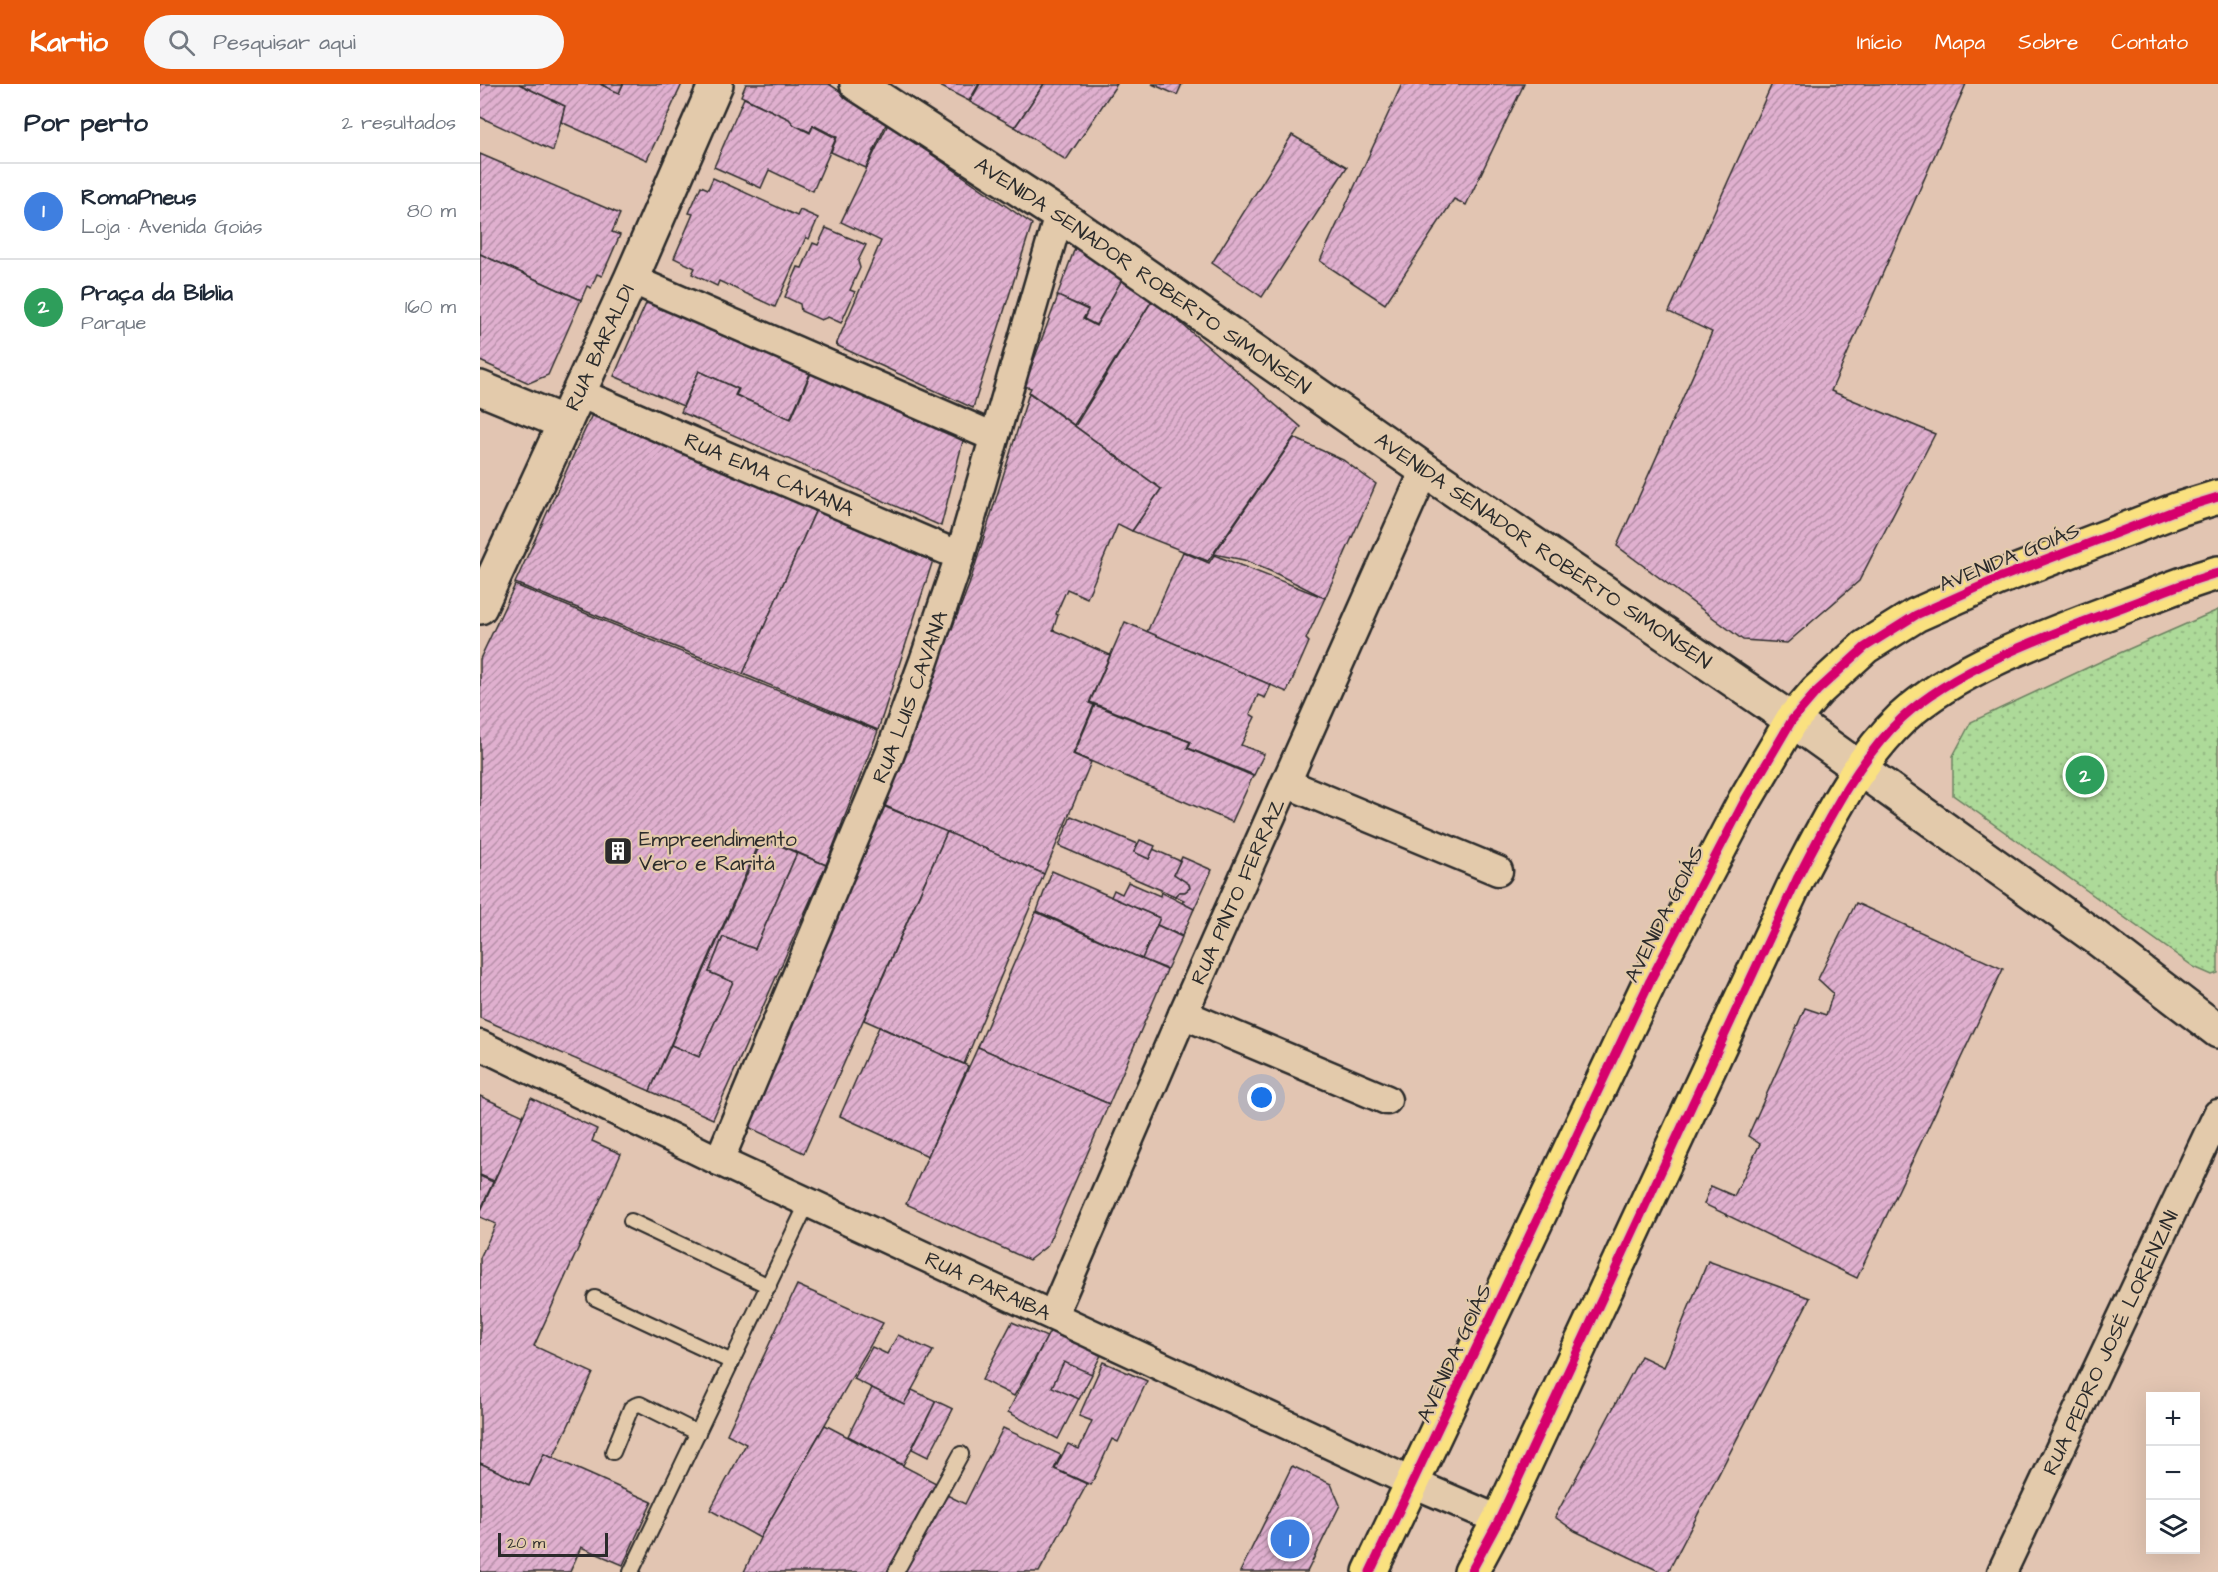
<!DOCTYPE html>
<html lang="pt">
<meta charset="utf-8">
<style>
:root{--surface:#fff;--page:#f6f6f7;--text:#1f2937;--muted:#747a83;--line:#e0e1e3;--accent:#ea580c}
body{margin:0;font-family:"Architects Daughter",sans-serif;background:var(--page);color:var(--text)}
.controls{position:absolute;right:18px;bottom:18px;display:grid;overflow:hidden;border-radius:0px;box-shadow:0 6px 24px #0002}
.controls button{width:54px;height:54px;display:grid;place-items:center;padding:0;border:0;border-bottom:2px solid var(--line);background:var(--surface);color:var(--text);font:30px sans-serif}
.scale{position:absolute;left:18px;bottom:15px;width:110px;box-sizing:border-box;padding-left:6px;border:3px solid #2b2b2b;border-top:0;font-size:16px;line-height:21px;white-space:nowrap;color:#2b2b2b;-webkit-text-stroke:4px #e3caab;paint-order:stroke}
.you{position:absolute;left:782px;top:1014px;width:21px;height:21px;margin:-15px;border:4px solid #fff;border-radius:50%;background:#1a73e8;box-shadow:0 0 0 9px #1a73e833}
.badge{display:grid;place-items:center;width:39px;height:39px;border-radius:50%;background:var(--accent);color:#fff;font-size:20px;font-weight:700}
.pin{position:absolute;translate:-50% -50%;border:3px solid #fff;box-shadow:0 2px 6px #0006}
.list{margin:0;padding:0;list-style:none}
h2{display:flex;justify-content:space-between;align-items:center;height:78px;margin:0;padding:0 24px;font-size:26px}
h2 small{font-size:20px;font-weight:400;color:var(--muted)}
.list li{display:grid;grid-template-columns:39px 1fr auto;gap:18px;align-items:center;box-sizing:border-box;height:96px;padding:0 24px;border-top:2px solid var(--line)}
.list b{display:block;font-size:22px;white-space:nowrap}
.list p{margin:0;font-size:20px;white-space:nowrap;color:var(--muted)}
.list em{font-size:20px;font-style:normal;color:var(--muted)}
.icon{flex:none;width:33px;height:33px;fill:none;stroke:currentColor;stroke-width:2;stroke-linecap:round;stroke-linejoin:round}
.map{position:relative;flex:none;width:1738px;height:1488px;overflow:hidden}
header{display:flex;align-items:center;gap:36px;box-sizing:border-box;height:84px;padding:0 30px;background:var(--accent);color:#fff}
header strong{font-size:28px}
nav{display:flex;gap:33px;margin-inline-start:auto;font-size:21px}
.search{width:420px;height:54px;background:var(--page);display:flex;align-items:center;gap:15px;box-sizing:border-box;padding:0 21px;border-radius:33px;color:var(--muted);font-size:22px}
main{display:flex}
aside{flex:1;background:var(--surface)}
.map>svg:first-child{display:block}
.grass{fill:url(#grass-dots);stroke:#6c8262;stroke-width:1.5}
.building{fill:url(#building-hatch);stroke:#2b2b2b;stroke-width:1.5}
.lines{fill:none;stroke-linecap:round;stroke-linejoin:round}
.lane-casing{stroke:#2b2b2b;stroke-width:18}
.street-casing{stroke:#2b2b2b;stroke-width:33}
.secondary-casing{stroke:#2b2b2b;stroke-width:38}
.primary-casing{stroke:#2b2b2b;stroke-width:38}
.lane{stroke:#e3caab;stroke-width:14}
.street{stroke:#e3caab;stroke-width:28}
.secondary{stroke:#e3caab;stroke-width:33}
.primary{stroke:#fae180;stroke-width:33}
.cycleway-casing{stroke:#e3caab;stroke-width:13}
.cycleway{stroke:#d6006c;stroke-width:9}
.labels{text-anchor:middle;stroke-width:4.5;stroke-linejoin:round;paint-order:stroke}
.street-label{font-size:21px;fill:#2b2b2b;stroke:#e3caab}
.poi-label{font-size:21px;fill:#2b2b2b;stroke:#e3caab;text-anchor:start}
</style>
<header>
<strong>Kartio</strong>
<div class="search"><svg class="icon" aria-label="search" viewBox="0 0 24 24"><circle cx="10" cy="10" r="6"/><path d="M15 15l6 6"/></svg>Pesquisar aqui</div>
<nav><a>Início</a><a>Mapa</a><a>Sobre</a><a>Contato</a></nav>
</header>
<main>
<aside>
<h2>Por perto<small>2 resultados</small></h2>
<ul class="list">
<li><span class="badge" style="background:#3f7fe0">1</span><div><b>RomaPneus</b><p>Loja · Avenida Goiás</p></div><em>80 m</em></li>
<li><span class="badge" style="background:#2e9e5b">2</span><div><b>Praça da Bíblia</b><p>Parque</p></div><em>160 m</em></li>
</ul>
</aside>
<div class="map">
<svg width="1738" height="1488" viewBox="0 0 1738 1488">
<defs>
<pattern id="grass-dots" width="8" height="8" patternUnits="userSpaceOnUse" patternTransform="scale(1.5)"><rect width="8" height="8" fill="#adda99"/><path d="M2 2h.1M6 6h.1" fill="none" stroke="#95bb84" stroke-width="1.8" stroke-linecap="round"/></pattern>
<pattern id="building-hatch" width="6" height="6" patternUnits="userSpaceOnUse" patternTransform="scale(1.5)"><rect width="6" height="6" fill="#e0b0cf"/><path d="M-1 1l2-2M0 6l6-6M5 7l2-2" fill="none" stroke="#b68fa8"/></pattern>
</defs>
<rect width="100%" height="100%" fill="#e2c5b2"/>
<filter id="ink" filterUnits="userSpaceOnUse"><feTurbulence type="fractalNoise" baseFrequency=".0167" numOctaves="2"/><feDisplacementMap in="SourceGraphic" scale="12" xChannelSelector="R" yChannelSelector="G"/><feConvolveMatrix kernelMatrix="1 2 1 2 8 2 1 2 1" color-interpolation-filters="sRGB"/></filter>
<g filter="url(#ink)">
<!-- grass -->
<polygon class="grass" points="1738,526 1738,889 1732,891 1714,883 1473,711 1473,672 1491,638 1626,575"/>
<!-- building -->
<g class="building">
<polygon points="0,0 39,0 85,22 73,67 0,33"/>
<polygon points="39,0 120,0 139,9 143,0 202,0 167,76 81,38 85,22"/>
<polygon points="120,0 143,0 139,9"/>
<polygon points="266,0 349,0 407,38 386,84 351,68 357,53 333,41 330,48 314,41 309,35 261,12"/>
<polygon points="456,0 499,0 489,17"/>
<polygon points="500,0 564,0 535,43 490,18"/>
<polygon points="564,0 637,0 586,76 535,43"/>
<polygon points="672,0 702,0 697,11"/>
<polygon points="922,0 1044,0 986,121 974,115 905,220 840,177"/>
<polygon points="1292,0 1486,0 1351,307 1455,350 1379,497 1307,559 1263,556 1137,462 1232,248 1189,228"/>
<polygon points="264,14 309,35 314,41 330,49 333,42 356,54 333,107 289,86 281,104 234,83"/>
<polygon points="408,40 552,140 493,324 356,261 401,157 361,138"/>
<polygon points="812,51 867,83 782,213 732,179"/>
<polygon points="0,70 140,130 132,148 140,151 122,192 117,190 111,204 107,202 101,216 0,170"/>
<polygon points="233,94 317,132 320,126 338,134 329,155 326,153 295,223 239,197 237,202 212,190 215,184 194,174 213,130 209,129 221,102 228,105"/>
<polygon points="346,144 386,161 378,177 380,184 370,206 375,208 361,239 348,233 341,236 321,227 320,220 305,213 318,183 322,184 333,159 338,161"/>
<polygon points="598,156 643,194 616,241 604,235 608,225 577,212"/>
<polygon points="0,170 101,216 68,291 49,299 0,277"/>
<polygon points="643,194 673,215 594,341 549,308 551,304 544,302 578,212 608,226 603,235 616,242"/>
<polygon points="172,206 332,285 310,335 256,311 259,305 219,287 203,322 134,292"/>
<polygon points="673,215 821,343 728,477 652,447 681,405 595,342"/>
<polygon points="335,280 486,345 461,442 201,328 219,287 258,305 255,311 311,335"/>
<polygon points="549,309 681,405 652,447 638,440 607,514 587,505 576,530 578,531 573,546 630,571 609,619 614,621 593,670 611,678 564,790 403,721 489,501"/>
<polygon points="115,324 339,419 263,590 35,499"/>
<polygon points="814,354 863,376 896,400 845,514 797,490 764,476 734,470"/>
<polygon points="339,419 455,470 398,646 263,590"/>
<polygon points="703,468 729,479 734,471 845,514 826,555 829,558 807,608 667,548"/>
<polygon points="35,501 398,647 346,781 282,753 170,1007 0,934 0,575"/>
<polygon points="645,538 791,601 785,614 778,611 770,630 775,633 761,661 784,670 774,691 708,664 711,658 610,618"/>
<polygon points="615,621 710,658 707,664 773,692 752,738 594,670"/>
<polygon points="403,722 467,748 324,1069 264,1041"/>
<polygon points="591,732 658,760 654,768 669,775 673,765 700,777 694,790 709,800 710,804 705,808 699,808 695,812 579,762"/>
<polygon points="467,748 564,790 484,980 384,936"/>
<polygon points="283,754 317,769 275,865 243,853 229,888 253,898 219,973 191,961"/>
<polygon points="660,756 675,762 669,775 654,768"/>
<polygon points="317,769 346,781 233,1035 170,1007 191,961 219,973 253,898 229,888 243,853 275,865"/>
<polygon points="702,773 732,786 714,825 702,819 704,816 695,812 699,808 705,808 710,804 709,800 694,790"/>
<polygon points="572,787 680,834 662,875 557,827"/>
<polygon points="648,798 680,812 681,808 714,825 702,852 677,841 680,834 631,813 634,806 642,810"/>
<polygon points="1376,819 1523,885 1377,1194 1224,1120 1231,1102 1254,1112 1280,1060 1268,1052 1325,924 1346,931 1353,909 1338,895"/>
<polygon points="556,828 687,886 629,1020 498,963"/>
<polygon points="677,841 702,853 687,885 662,875"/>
<polygon points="399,943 488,982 448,1072 360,1032"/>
<polygon points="498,963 629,1020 567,1162 549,1176 426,1120"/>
<polygon points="0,1012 44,1032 14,1097 0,1091"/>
<polygon points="51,1014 117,1045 112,1057 141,1070 54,1262 113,1289 73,1374 64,1370 49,1402 0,1379 0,1174 16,1140 0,1133 0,1129"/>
<polygon points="0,1092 13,1098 0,1127"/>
<polygon points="1228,1177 1330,1214 1188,1488 1181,1488 1095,1447 1075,1433 1161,1272 1184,1283"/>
<polygon points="317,1201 403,1239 280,1454 230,1426 266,1360 247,1350"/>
<polygon points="532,1238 567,1253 534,1312 502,1296"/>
<polygon points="570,1247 621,1271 578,1355 528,1328"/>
<polygon points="418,1251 453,1267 424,1320 374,1295 392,1263 407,1270"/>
<polygon points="584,1278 612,1290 599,1315 572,1303"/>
<polygon points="623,1278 667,1297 638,1358 632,1355 611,1401 575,1385 588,1360 599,1365 612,1337 599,1332"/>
<polygon points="392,1304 424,1320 432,1306 456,1317 423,1381 368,1352"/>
<polygon points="456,1317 473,1325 448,1373 432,1365"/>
<polygon points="345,1341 456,1399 407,1488 264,1488 280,1454"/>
<polygon points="523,1344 581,1371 574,1385 607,1400 559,1488 423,1488 465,1410 485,1420"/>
<polygon points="64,1370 172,1418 143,1481 101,1463 90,1488 0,1488 0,1379 49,1402"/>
<polygon points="812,1382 851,1400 860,1421 827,1488 760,1488"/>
</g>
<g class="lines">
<!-- lane casing -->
<g class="lane-casing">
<g id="lane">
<polyline points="151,1137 289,1202"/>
<polyline points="115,1214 252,1278"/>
<polyline points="133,1368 151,1324 156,1321 160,1320 218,1349"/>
<polyline points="151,1488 328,1118"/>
<polyline points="416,1488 481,1370"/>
</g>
</g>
<!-- street casing -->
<g class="street-casing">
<g id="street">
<polyline points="151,195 514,353"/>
<path id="s1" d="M99,309L480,472"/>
<polyline points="806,699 1018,787"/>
<polyline points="703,930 907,1016"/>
<path id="s2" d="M0,961L239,1077L933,1399L1019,1436"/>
<path id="s3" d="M239,1077L409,672L444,577L480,472L579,131"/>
<path id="s4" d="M573,1231L703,930L945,386"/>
<path id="s5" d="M1522,1488L1738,1030"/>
</g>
</g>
<!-- secondary casing -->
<g class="secondary-casing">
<g id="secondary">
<path id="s6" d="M377,0L579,131L945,386L1312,636L1614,852L1738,947"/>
<polyline points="0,304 85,339"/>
<path id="s7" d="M0,523L151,195L236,0"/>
</g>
</g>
<!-- primary casing -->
<g class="primary-casing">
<g id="primary">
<polyline points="890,1488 1170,897 1265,716 1312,636 1337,607 1385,563 1436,531 1519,494 1699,425 1738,413"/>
<path d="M991,1488L1019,1436L1318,793C1347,738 1376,678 1422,634C1478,582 1577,548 1648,521C1678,510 1707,497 1738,489"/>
</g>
</g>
<!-- lane -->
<use href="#lane" class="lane"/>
<!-- street -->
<use href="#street" class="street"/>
<!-- secondary -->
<use href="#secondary" class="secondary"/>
<!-- primary -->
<use href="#primary" class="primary"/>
<!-- cycleway casing -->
<g class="cycleway-casing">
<g id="cycleway">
<polyline points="890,1488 1170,897 1265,716 1312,636 1337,607 1385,563 1436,531 1519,494 1699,425 1738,413"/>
<path d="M991,1488L1019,1436L1318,793C1347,738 1376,678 1422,634C1478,582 1577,548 1648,521C1678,510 1707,497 1738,489"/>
</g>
</g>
<!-- cycleway -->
<use href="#cycleway" class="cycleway"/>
</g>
</g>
<!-- icons -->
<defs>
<g id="building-square" transform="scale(1.5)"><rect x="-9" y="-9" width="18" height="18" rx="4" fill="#2b2b2b" stroke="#e3caab"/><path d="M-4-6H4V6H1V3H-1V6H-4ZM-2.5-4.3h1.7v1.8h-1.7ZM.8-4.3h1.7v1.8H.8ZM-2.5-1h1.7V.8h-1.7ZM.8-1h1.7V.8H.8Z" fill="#fff"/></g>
</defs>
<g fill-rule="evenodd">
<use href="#building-square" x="138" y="767"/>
</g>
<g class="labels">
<!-- street labels -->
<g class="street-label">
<text dy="7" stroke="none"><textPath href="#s6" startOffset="344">AVENIDA SENADOR ROBERTO SIMONSEN</textPath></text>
<text dy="7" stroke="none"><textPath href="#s7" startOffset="286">RUA BARALDI</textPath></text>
<text dy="7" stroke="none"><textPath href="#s1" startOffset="207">RUA EMA CAVANA</textPath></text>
<text dy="7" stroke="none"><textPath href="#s6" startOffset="830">AVENIDA SENADOR ROBERTO SIMONSEN</textPath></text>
<text transform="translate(1529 473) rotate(-22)" y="7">AVENIDA GOIÁS</text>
<text dy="7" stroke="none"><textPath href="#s3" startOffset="502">RUA LUIS CAVANA</textPath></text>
<text dy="7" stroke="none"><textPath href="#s4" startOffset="462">RUA PINTO FERRAZ</textPath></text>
<text transform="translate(1184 830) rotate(-63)" y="7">AVENIDA GOIÁS</text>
<text dy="7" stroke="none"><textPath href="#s2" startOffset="562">RUA PARAIBA</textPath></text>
<text dy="7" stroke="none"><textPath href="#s5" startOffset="254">RUA PEDRO JOSÉ LORENZINI</textPath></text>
<text transform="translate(974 1269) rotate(-65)" y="7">AVENIDA GOIÁS</text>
</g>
<!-- poi labels -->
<g class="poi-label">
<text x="159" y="762">Empreendimento<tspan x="159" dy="24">Vero e Raritá</tspan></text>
</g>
</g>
</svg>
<div class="controls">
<button>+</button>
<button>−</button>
<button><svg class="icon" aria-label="layers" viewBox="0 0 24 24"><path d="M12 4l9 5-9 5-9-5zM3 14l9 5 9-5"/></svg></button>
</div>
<div class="scale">20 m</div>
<div class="you"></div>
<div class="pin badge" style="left:810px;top:1455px;background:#3f7fe0">1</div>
<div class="pin badge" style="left:1605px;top:691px;background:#2e9e5b">2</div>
</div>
</main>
